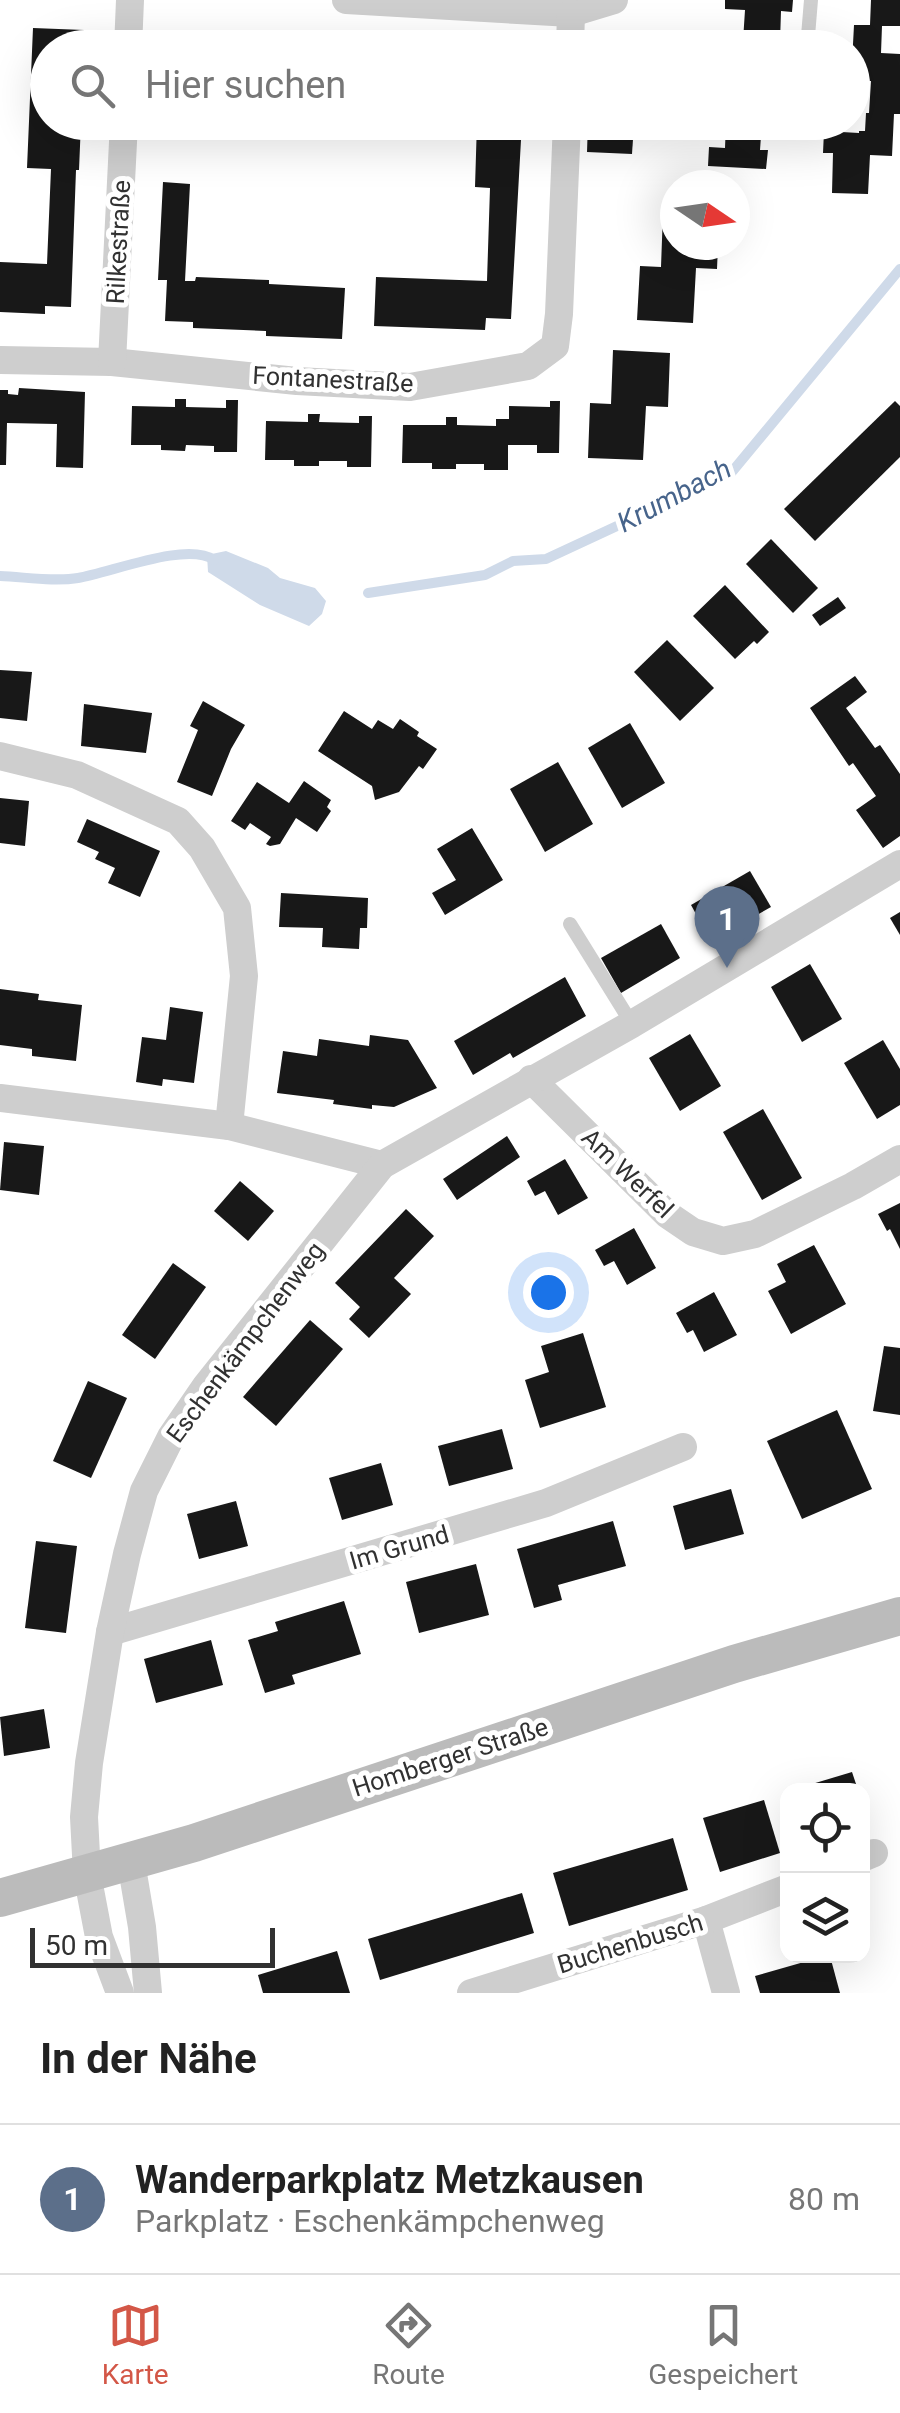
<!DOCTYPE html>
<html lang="de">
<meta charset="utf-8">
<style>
:root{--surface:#fff;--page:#f2f2f2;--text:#222;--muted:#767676;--line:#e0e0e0;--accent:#d35747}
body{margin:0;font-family:Roboto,sans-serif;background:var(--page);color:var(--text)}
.controls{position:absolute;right:30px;bottom:30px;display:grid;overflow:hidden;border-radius:20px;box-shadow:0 10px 40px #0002}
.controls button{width:90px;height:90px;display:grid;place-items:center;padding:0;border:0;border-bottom:2px solid var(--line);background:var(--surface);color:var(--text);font:50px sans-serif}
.compass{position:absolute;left:660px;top:170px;width:90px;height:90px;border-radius:50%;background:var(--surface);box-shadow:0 10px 40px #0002;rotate:103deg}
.scale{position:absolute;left:30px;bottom:25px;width:245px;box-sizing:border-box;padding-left:10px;border:5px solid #313131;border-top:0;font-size:28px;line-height:35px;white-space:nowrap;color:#313131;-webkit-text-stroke:8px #fff;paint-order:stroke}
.you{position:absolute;left:548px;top:1292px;width:35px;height:35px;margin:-25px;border:8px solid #fff;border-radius:50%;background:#1a73e8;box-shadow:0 0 0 15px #1a73e833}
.badge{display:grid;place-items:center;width:65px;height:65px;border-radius:50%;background:var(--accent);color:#fff;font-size:32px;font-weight:700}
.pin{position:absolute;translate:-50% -82px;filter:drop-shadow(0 2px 5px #0008)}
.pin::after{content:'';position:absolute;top:52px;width:35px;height:30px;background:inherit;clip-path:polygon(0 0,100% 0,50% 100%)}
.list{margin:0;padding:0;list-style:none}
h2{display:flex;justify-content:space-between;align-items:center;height:130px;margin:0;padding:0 40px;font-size:42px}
h2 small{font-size:32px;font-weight:400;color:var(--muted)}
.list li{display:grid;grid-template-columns:65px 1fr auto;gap:30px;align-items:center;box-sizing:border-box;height:150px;padding:0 40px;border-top:2px solid var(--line)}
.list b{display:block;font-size:38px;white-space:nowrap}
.list p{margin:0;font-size:32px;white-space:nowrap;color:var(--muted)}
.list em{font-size:32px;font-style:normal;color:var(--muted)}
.icon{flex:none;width:55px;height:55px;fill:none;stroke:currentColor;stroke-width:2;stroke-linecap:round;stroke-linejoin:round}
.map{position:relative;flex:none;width:900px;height:1993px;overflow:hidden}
.search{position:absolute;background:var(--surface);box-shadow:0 10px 40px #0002;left:30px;right:30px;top:30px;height:110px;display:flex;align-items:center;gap:25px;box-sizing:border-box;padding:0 35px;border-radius:55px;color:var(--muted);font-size:38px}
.sheet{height:280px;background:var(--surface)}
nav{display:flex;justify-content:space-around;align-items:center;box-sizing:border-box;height:140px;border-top:2px solid var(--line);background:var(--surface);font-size:28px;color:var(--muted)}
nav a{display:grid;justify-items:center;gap:5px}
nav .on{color:var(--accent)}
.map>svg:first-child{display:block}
.water{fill:#cfdae9}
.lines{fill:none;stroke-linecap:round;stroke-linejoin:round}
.stream{stroke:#cfdae9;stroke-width:10}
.building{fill:#181818}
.service{stroke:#cecece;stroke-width:14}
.minor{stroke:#cecece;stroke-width:28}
.secondary{stroke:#bbb;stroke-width:38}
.labels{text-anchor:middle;stroke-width:10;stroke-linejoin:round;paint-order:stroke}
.street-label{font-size:25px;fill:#313131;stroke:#fff}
.water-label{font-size:28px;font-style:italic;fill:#47648b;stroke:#fff}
</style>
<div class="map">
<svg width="900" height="1993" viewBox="0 0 900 1993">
<rect width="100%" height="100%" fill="#fff"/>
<!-- water -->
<polygon class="water" points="226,551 268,568 280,578 315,588 326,601 322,614 309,626 260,605 208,572 207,555"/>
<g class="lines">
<!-- stream -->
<g class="stream">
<path d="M0,576C25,577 54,582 78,578C110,573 187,541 214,560"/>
<polyline points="368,593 485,575 513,561 546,559 731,473 900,269"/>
</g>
</g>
<!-- building -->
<g class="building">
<polygon points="725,0 793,0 792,12 781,11 780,42 790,42 790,48 722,48 723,40 743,41 745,10 725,9"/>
<polygon points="871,0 900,0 900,26 882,26 881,53 900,54 900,114 894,114 892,156 870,155 868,194 832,193 833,153 823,153 824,131 859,133 859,131 865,131 866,113 869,113 871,81 852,81 852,63 854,25 870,25"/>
<polygon points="33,28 84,30 84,48 48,48 48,122 81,122 79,170 76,170 71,307 45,306 45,314 0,312 0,262 47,264 51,169 27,168"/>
<polygon points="477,122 522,122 511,319 486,318 485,330 374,326 376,277 487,281 490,188 475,187"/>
<polygon points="588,122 634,124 632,154 587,152"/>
<polygon points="726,122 762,122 760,150 768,150 766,169 708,166 709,147 725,148"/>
<polygon points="163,182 190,184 185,281 195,281 196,277 269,280 269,284 345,288 342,339 266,336 266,331 193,328 193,322 165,321 167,280 158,280"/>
<polygon points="663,212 675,213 675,245 718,245 717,269 696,268 693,323 637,320 640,266 661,267"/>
<polygon points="613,350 670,353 668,407 646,406 643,460 588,458 590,403 611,404"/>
<polygon points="19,388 85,392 83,468 56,467 57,424 7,423 6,465 0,465 0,390 8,390 8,394 18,395"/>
<polygon points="175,399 186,399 186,407 226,408 226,400 238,400 237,452 214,452 214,446 186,445 185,451 161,450 161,445 131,445 132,406 175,407"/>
<polygon points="550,401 560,401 559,453 537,453 537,445 508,445 508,470 484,470 484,464 456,464 456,469 432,469 432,463 402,463 403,425 446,425 446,417 457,417 457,425 496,426 496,419 509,419 509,406 550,407"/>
<polygon points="895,401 900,406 900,457 815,541 784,509"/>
<polygon points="308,414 320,414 319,422 359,423 359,416 372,416 371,467 347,467 347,461 319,461 319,466 294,466 294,460 265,460 266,421 308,422"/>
<polygon points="771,539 818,588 793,613 746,564"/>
<polygon points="725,585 769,632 757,644 754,641 735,659 693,616"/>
<polygon points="838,597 846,608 820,626 812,615"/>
<polygon points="667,640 714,688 680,721 634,672"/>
<polygon points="0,670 32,672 27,721 0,718"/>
<polygon points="855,676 867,692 846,708 875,748 880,745 900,774 900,836 883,848 856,810 876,796 853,763 849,766 810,708"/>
<polygon points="203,701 245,725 231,749 212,796 177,782 198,730 190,726"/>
<polygon points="84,704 152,713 146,753 81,746"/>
<polygon points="344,711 372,729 378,720 393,729 400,719 419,732 417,736 437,749 423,769 419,766 399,792 375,800 372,786 318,751"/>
<polygon points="630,723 665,783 622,808 588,748"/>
<polygon points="558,762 593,824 545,852 510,789"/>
<polygon points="304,781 331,800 327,807 331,811 317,832 296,818 280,844 270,846 266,844 271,837 250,823 245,830 231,821 257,782 289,803"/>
<polygon points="0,798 29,801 25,846 0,843"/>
<polygon points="87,819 160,851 140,897 108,883 115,868 95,859 99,852 77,842"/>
<polygon points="472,828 503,880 445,915 432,893 456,880 437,849"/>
<polygon points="750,871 771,907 711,941 691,905"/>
<polygon points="281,893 368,898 367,928 360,928 359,949 322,947 323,928 279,927"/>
<polygon points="900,912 900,935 890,918"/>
<polygon points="661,924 680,958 621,993 601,958"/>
<polygon points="810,964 842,1019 802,1042 771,987"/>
<polygon points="565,977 586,1016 513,1058 510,1053 473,1075 454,1041"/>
<polygon points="0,989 39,994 38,1000 82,1005 76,1061 32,1056 32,1049 0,1045"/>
<polygon points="170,1007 203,1012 194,1083 163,1079 162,1086 136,1082 142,1037 166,1040"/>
<polygon points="690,1034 721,1086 680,1111 649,1058"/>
<polygon points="370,1035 408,1040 437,1088 394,1107 372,1105 372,1109 333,1104 334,1100 277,1093 283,1051 317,1056 319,1039 369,1046"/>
<polygon points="883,1040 900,1069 900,1105 877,1119 844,1063"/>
<polygon points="763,1109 802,1178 762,1200 723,1132"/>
<polygon points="507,1136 520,1157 457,1200 443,1179"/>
<polygon points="4,1142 44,1146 39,1195 0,1190"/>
<polygon points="565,1159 588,1198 558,1215 545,1191 535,1196 527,1181"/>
<polygon points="240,1181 274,1211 248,1241 214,1211"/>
<polygon points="900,1203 900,1249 890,1229 887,1231 878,1214"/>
<polygon points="406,1209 434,1236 394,1278 411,1294 369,1338 349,1319 360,1307 335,1283"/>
<polygon points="634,1228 656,1268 627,1285 614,1261 604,1266 595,1250"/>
<polygon points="814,1245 846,1304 791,1334 768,1291 786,1282 777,1264"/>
<polygon points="173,1263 206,1287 155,1359 122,1335"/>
<polygon points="714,1292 737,1335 704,1352 693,1330 687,1333 676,1313"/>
<polygon points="310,1320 343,1349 276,1426 243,1397"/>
<polygon points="583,1333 606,1407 540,1428 525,1380 549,1372 541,1346"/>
<polygon points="884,1346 900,1348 900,1415 873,1411"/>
<polygon points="88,1381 127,1398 91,1478 53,1461"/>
<polygon points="837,1410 872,1489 802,1519 767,1441"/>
<polygon points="502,1429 513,1469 449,1486 438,1446"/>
<polygon points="381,1463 393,1505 342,1520 329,1478"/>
<polygon points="731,1489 744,1534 685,1550 673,1506"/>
<polygon points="236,1501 248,1546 199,1559 187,1514"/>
<polygon points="613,1521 626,1566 558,1585 562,1600 534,1608 517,1549"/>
<polygon points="36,1541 77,1546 66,1633 25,1628"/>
<polygon points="476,1564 489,1615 419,1633 406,1582"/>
<polygon points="344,1601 361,1654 292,1675 295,1684 265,1693 248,1640 278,1631 275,1622"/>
<polygon points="211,1640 223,1685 156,1703 144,1659"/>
<polygon points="44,1709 50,1748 4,1756 0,1717"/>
<polygon points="852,1772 858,1790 792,1790"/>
<polygon points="764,1800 780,1853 720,1872 703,1818"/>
<polygon points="673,1838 688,1890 569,1926 553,1873"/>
<polygon points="522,1893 534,1933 380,1980 368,1939"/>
<polygon points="337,1951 350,1993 263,1993 258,1975"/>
<polygon points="825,1956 830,1956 840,1993 760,1993 755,1976"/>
</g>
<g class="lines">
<!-- service -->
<g class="service">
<polyline points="807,48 811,0"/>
<polyline points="570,924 632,1024"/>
</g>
<!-- minor -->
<g class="minor">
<polyline points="346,0 571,13 614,0"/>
<polyline points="128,48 130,0"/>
<polyline points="570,48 571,13"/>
<polyline points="0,360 112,362 297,381 410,387 528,366 555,346 559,314 567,122"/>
<polyline points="112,362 124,122"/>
<polyline points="0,756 77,775 178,821 202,848 237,908 244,976 229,1126"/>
<polyline points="531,1079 668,1215 693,1232 723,1241 755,1234 853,1186 900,1159"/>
<polyline points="0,1098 229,1126 382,1165"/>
<polyline points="110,1632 546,1503 683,1447"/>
<polyline points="862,1858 874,1853"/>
<polyline points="131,1862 142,1927 148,1993"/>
<polyline points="706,1920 726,1993"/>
<polyline points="120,1993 99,1937 87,1874 84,1817 89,1763 110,1632 127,1554 144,1491 171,1437 206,1386 382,1165 632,1024 900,864"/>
<polyline points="471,1993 706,1920 788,1888"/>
</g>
<!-- secondary -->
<polyline class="secondary" points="0,1898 194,1843 734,1664 900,1616"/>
</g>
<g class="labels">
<!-- street labels -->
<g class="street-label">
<text transform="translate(118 242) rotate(-87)" y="9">Rilkestraße</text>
<text transform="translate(333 379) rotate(3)" y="9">Fontanestraße</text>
<text transform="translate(628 1173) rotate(44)" y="9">Am Werfel</text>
<text transform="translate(245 1342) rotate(-53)" y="9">Eschenkämpchenweg</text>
<text transform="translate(399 1547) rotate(-16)" y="9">Im Grund</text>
<text transform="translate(450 1757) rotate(-18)" y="9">Homberger Straße</text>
<text transform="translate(630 1943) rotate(-17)" y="9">Buchenbusch</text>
</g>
<!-- water labels -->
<g class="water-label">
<text transform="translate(674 495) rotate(-28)" y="10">Krumbach</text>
</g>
</g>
</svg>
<div class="controls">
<button><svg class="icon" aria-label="locate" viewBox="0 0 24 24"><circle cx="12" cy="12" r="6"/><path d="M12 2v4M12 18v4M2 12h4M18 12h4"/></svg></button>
<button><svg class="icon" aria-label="layers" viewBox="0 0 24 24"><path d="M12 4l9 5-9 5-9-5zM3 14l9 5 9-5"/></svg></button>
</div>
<svg class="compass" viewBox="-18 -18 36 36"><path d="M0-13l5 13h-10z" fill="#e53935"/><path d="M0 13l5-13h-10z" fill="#767676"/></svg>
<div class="scale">50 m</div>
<div class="you"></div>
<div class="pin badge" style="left:727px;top:968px;background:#5c6f8a">1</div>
<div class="search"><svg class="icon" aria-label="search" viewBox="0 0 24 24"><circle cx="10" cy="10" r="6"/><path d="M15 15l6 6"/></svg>Hier suchen</div>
</div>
<section class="sheet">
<h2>In der Nähe<small></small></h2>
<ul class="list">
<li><span class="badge" style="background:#5c6f8a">1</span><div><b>Wanderparkplatz Metzkausen</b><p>Parkplatz · Eschenkämpchenweg</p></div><em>80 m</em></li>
</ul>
</section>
<nav>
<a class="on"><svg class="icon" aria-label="map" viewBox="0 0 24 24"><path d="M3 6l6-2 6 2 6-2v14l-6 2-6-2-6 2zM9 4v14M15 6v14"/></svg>Karte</a>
<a><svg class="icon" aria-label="directions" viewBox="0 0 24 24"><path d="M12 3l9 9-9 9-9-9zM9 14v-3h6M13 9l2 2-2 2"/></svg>Route</a>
<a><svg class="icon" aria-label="saved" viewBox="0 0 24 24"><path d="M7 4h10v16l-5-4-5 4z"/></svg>Gespeichert</a>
</nav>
